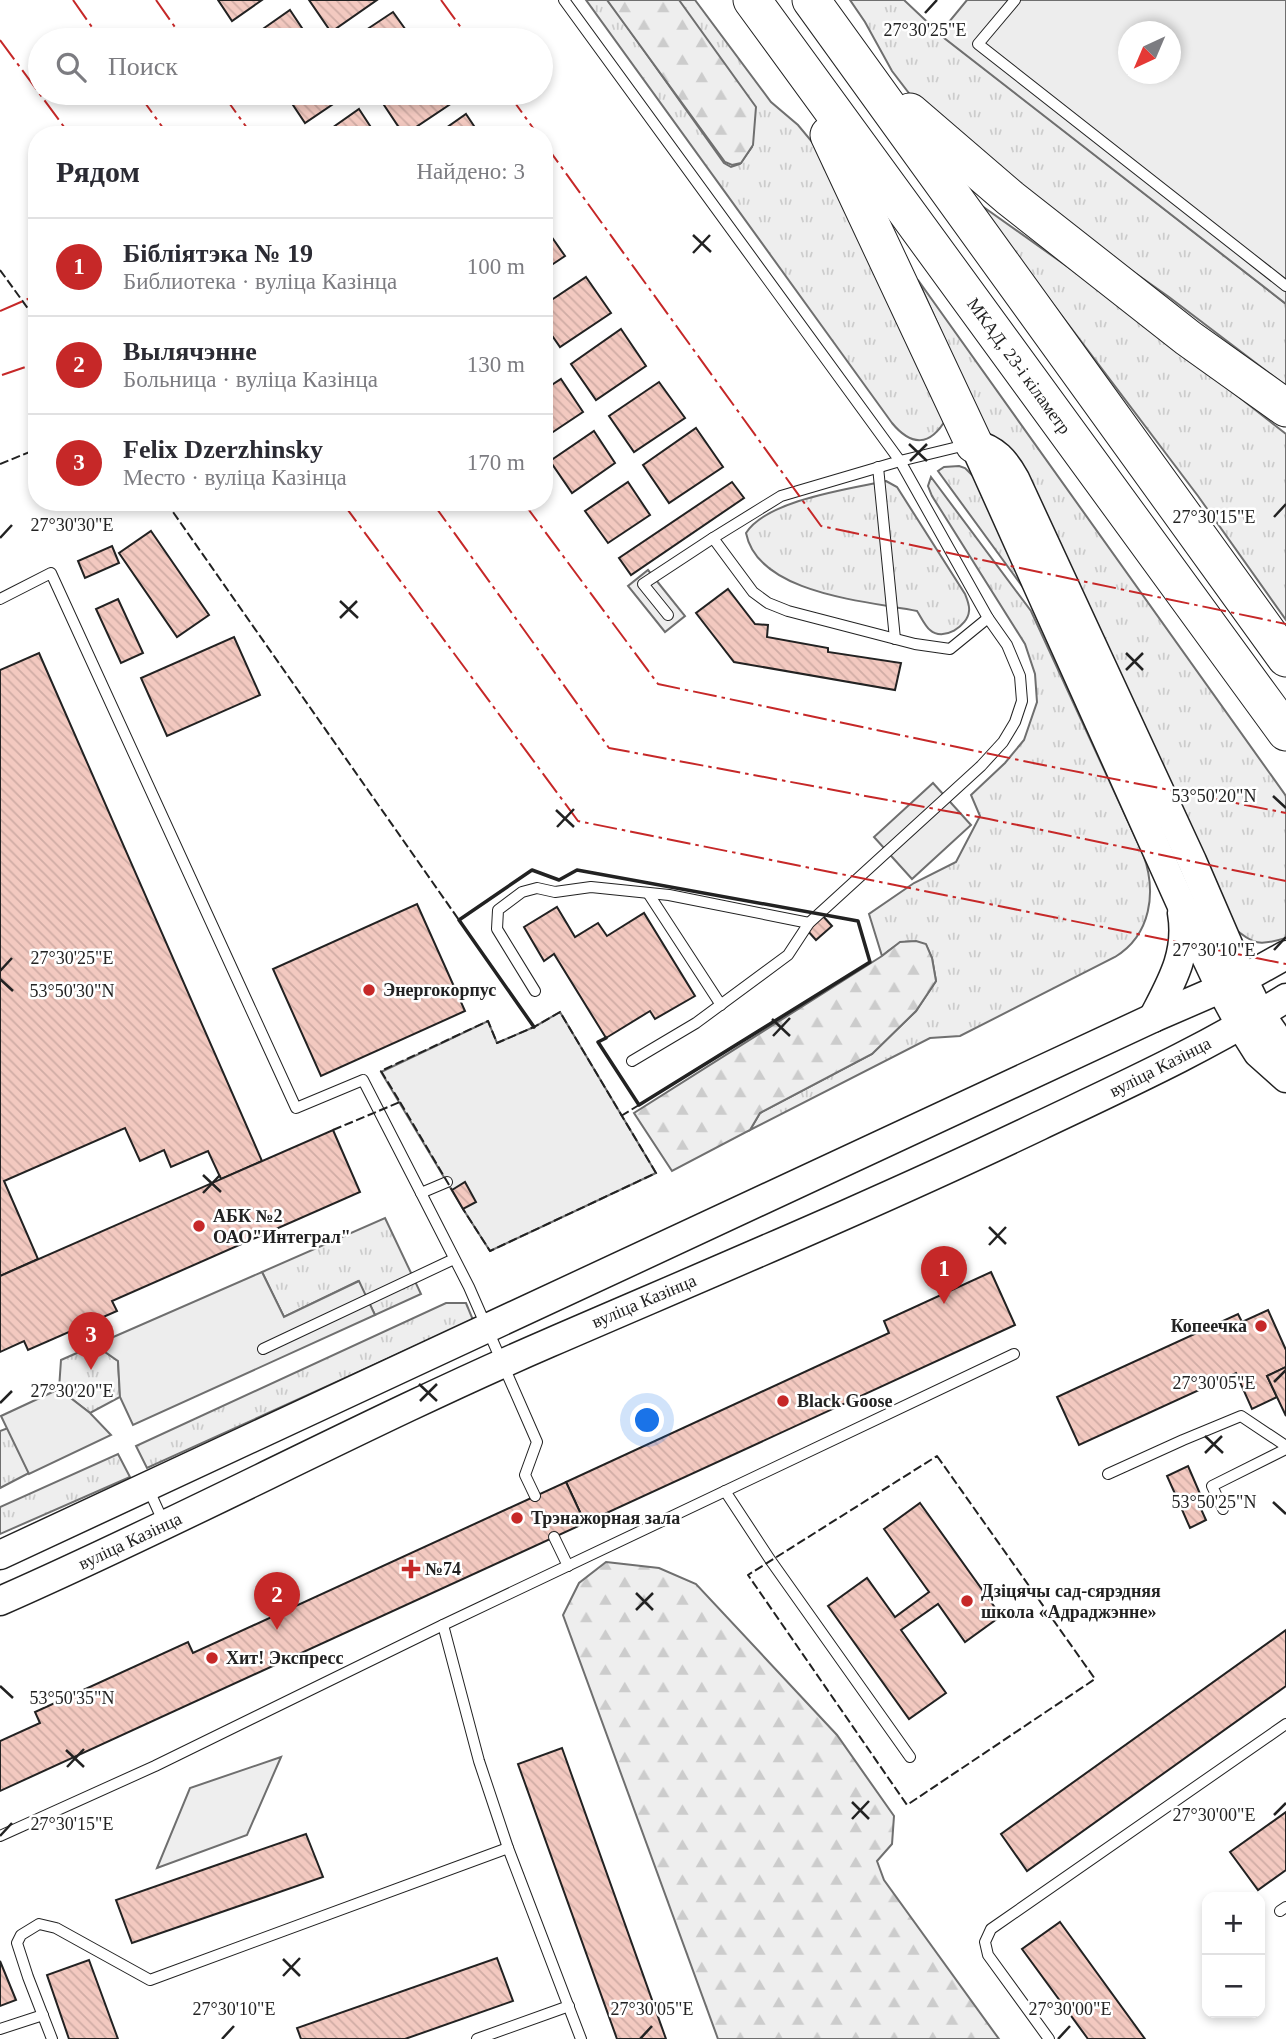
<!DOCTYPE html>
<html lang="ru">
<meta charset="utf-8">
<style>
:root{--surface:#fff;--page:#f2f2f3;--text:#2b2b33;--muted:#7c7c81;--line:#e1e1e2;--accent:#c62828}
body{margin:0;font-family:"Times New Roman",serif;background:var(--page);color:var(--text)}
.controls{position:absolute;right:21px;bottom:21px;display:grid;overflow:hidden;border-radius:14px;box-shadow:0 4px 10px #0003}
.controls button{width:63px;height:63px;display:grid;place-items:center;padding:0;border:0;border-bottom:2px solid var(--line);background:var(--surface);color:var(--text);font:35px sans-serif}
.compass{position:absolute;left:1118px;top:21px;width:63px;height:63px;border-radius:50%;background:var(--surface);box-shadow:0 4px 10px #0003;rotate:224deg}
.you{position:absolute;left:648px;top:1421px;width:24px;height:24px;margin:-18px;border:5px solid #fff;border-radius:50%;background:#1a73e8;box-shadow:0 0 0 10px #1a73e833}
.badge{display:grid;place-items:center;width:46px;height:46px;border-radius:50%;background:var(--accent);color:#fff;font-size:23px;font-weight:700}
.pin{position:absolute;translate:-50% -58px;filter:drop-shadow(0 2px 4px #0008)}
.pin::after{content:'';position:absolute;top:37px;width:24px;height:21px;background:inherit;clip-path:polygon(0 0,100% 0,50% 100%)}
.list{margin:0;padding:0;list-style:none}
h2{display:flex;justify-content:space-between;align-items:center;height:91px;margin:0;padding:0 28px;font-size:30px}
h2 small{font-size:23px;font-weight:400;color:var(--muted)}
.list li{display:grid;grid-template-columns:46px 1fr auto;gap:21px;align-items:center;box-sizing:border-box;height:98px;padding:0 28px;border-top:2px solid var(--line)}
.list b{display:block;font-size:26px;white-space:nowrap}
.list p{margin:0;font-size:23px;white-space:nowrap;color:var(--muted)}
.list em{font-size:23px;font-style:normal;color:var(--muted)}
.icon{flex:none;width:38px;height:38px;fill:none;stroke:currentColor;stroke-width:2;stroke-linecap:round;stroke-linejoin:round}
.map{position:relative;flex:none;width:1286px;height:2039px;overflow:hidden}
.search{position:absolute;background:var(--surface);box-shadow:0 4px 10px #0003;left:28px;top:28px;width:525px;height:77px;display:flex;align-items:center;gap:18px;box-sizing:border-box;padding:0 24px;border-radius:38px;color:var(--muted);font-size:26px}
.panel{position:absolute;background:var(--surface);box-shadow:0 4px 10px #0003;left:28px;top:126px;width:525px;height:385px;border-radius:28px}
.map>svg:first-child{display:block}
.grass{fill:url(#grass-tufts);stroke:#6f6f6f;stroke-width:2}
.forest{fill:url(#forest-firs);stroke:#6f6f6f;stroke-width:2}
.park{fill:#eee;stroke:#6f6f6f;stroke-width:2}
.parking{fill:#ededed;stroke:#6f6f6f;stroke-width:2;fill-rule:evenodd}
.building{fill:url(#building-back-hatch);stroke:#222;stroke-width:2}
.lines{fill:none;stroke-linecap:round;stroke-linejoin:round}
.lane-casing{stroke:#222;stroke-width:12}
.secondary-casing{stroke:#222;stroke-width:31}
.highway-casing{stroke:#222;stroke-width:39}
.lane{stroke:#fff;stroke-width:10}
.secondary{stroke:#fff;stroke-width:28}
.highway{stroke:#fff;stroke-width:37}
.fence{stroke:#222;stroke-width:2;stroke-dasharray:9 3.5;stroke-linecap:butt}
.wall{stroke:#222;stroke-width:3.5}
.power{stroke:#c62828;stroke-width:2;stroke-dasharray:24 5 3.5 5;stroke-linecap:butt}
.ticks{fill:none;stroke:#222;stroke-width:2.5}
.poi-dot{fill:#c62828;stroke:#fff;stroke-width:2.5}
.labels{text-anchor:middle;stroke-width:5;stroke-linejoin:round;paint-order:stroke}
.street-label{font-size:18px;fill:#222;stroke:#fff}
.poi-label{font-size:18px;font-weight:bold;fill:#222;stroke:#fff;text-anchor:start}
.ticks-label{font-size:18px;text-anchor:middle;fill:#222;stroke:#fff;stroke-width:5;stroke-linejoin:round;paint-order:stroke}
</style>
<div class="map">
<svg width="1286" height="2039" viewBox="0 0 1286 2039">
<defs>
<pattern id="grass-tufts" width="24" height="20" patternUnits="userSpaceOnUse" patternTransform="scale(1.75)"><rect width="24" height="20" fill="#eee"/><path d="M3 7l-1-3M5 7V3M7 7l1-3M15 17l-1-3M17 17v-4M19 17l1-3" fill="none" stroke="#ccc"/></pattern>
<pattern id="forest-firs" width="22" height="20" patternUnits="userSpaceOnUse" patternTransform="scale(1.75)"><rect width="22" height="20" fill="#eee"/><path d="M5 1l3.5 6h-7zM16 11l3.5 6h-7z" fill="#ccc"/></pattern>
<pattern id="building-back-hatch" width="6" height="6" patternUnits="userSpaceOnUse" patternTransform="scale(1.75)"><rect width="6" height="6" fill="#f3c9c0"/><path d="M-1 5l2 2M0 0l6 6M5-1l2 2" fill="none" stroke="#d0aca5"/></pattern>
</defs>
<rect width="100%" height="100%" fill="#fff"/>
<!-- grass -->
<g class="grass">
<path d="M586,0H608L724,163L731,167L740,164L752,147L755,108L678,0H695L771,102L798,125L818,149L946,419C930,447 911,446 892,423Z"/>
<polygon points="850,0 904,0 940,34 1286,304 1286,386 1169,297 1009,184 915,101 892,71 865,22"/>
<polygon points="975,201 1123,306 1286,434 1286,620 1198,496"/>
<path d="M918,280L1286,796V938C1260,946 1253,945 1233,927L988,436Z"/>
<polygon points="959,466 965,468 975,478 1027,593 938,471 944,467"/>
<path d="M931,477L1031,611L1143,854C1157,892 1151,935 1115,957L960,1036L930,1038L750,1130L760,1113L872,1054L916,1011L936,981L932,958L926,945C905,937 898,943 882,956L869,914L914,883L956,862L980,816L971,795L1005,763L1024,740L1037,702L1035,674L1025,644L932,496L928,486Z"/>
<path d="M886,481L897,487L965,594C967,599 970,606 969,611C968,626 943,642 930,630C925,626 921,617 917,611C866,601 758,594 746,533C767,500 849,489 886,481Z"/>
<polygon points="385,1218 421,1294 375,1315 358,1281 284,1317 262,1272"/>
<polygon points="446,1303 466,1303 473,1320 147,1468 136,1446"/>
<polygon points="95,1345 118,1361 120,1397 90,1413 59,1389 61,1360"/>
<polygon points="8,1428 29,1473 0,1488 0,1431"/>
<polygon points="118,1454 130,1477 0,1534 0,1507"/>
</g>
<!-- forest -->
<g class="forest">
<polygon points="607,0 679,0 756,107 753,145 741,163 732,165 725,162"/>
<polygon points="916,941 926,944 932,958 936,981 916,1011 872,1054 760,1113 750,1130 672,1171 634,1113 882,956 900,942"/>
<polygon points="606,1562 659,1568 696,1584 837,1735 894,1816 892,1844 877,1861 884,1880 999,2039 718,2039 563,1615 579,1583"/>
</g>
<!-- park -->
<polygon class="park" points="281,1757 247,1835 157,1868 190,1788"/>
<!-- parking -->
<g class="parking">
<path d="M967,0H1286V304L939,34ZM1128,32H1170V74H1128Z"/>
<polygon points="648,570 685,616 665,632 628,586"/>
<polygon points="933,783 971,825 912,879 874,837"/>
<polygon points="560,1012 656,1173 490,1251 463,1209 381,1072 488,1021 497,1043 534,1027"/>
<polygon points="262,1272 284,1317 359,1281 375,1315 133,1425 120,1397 118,1361 95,1345"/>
<polygon points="59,1389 90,1413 111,1435 29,1474 1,1416"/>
</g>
<!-- building -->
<g class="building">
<polygon points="218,0 262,0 232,21"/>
<polygon points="309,0 377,0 331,32"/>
<polygon points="290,10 310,40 247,40"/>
<polygon points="393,12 413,40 351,40"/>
<polygon points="285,93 348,93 348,94 305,123"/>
<polygon points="389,93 449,93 455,101 404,135 380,99"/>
<polygon points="359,109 376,135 322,135"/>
<polygon points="466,114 480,135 436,135"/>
<polygon points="544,226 565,256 544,270"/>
<polygon points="586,277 611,313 560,347 544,324 544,305"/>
<polygon points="621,329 646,366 596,400 571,364"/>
<polygon points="561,379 583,412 544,438 544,390"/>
<polygon points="659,382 685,418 634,452 609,416"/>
<polygon points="696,428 723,467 669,503 643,465"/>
<polygon points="594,431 615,463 572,493 550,461"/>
<polygon points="628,482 650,515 608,543 585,511"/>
<polygon points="732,482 744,498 631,575 619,558"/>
<polygon points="151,531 209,615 177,637 119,553"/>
<polygon points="112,546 119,563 85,578 78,561"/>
<polygon points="728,589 755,624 768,625 767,637 828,648 828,652 901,663 895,690 734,662 696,613"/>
<polygon points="118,599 143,653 121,663 96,609"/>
<polygon points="234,637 260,695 167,736 141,678"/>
<polygon points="39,653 262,1161 221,1179 208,1151 171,1167 164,1150 140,1161 125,1128 4,1181 38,1259 0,1276 0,670"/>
<polygon points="417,904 465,1011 321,1076 273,969"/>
<polygon points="557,907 575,937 598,923 607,936 644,913 695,996 655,1019 650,1011 606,1038 554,954 544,961 524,927"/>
<polygon points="823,916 832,926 816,940 807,930"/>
<polygon points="333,1130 360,1192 112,1301 117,1311 28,1350 24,1341 0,1352 0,1276"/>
<polygon points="465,1182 476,1202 463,1209 452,1190"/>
<polygon points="991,1272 1015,1325 585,1523 566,1482 889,1333 884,1321"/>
<polygon points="1268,1310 1286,1350 1286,1367 1267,1376 1277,1397 1252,1409 1236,1373 1079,1445 1057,1397 1238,1314 1242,1322"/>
<polygon points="1286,1367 1286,1416 1267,1376"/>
<polygon points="1188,1466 1201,1496 1180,1505 1167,1476"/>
<polygon points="566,1482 585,1523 0,1791 0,1741 40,1723 35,1712 188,1642 193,1653"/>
<polygon points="1196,1498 1206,1520 1190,1528 1180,1505"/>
<polygon points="920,1503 1001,1616 965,1642 938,1604 901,1630 946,1693 909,1719 828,1606 867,1578 895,1617 929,1592 884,1529"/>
<polygon points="1286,1630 1286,1686 1027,1871 1001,1834"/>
<polygon points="562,1748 666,2039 617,2039 518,1764"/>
<polygon points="1286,1812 1286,1870 1258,1890 1230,1852"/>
<polygon points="306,1834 323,1877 132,1943 116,1900"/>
<polygon points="1060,1922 1145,2039 1088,2039 1022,1949"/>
<polygon points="497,1958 513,2001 405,2039 301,2039 297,2028"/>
<polygon points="89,1960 118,2039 69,2039 47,1975"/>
<polygon points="0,1961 16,2000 0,2006"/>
</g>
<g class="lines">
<!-- lane casing -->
<g class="lane-casing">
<g id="lane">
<polyline points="564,0 900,461 781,496 713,538 753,592 768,603 788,611 915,644 950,649 988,618"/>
<polyline points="1015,0 978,44 1286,286"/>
<polyline points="878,467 895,639"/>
<polyline points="0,599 51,573 296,1108 363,1080 421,1193"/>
<polyline points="668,615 643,584 713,538"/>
<polyline points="648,893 721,1005"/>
<polyline points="535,991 497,929 498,910 522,892 537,888 555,892 591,887 669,895 809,923"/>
<polyline points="632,1061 696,1023 788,955 809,923 981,766 1003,742 1015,722 1022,701 1020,676 1007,645 988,618 900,461 966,445"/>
<polyline points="447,1182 421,1193 469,1287 537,1442 525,1475 535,1496"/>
<polyline points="263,1349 454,1259"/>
<polyline points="1108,1474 1183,1440 1241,1416 1286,1446"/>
<polyline points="148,1488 163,1521"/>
<polyline points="725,1491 771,1561 910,1757"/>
<polyline points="1223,1509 1212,1486 1286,1449"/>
<polyline points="554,1537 568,1566"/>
<polyline points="443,1625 479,1761 508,1848 581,2039"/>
<polyline points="0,1836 155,1766 443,1625 1014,1354"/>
<polyline points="1280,1911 1286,1907"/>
<polyline points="0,2029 43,2015"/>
<polyline points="52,2039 28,1977 17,1943 21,1935 39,1924 56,1928 150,1980 508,1848"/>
<polyline points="477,2039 569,2006"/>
<polyline points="1049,2039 988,1955 985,1942 991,1929 1286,1724"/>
</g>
</g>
<!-- secondary casing -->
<g class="secondary-casing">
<g id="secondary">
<polyline points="974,444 1181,904 1221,989 1241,1026 1258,1053 1286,1078"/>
<path d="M974,444C995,449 1005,461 1015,479L1192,861L1243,979L1260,1014L1286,1051"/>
<path d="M1153,1018C1171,983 1189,954 1182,913"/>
<polyline points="0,1555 1153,1018 1243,979 1286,955"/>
<path d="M0,1601C185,1520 364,1423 549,1343C713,1272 878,1203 1039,1126C1123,1086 1207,1048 1286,998"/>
</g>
</g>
<!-- highway casing -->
<g class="highway-casing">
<g id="highway">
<polyline points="752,0 1286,732"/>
<polyline points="811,0 1286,658"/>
<polyline points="910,112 1010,198 1188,338 1286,408"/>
<polyline points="829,135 974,444"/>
</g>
</g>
<!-- lane -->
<use href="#lane" class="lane"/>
<!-- secondary -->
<use href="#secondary" class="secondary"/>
<!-- highway -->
<use href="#highway" class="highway"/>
<!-- fence -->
<g class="fence">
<polyline points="0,270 37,321"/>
<polyline points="0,464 37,449"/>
<polyline points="166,502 459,920"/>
<polyline points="400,1102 452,1190"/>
<polyline points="621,1116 639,1105"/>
<polyline points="333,1130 400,1102 381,1071 488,1021 497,1043 534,1027 560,1012 656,1173 490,1251 463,1209"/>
<polygon points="937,1456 1095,1679 907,1805 748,1575"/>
</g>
<!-- wall -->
<polyline class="wall" points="534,1027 459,920 532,870 559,880 577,870 858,921 870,962 639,1105 598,1042 606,1038"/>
<!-- power -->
<g class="power">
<polyline points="73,0 101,40"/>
<polyline points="156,0 184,40"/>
<polyline points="441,0 470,40"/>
<polyline points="0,40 70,135"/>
<polyline points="138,93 168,135"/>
<polyline points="222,93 252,135"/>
<polyline points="508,93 538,135"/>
<polyline points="544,143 821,526 1286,624"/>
<polyline points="0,311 37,295"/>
<polyline points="2,375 37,363"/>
<polyline points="342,502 578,821 1286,964"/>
<polyline points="432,502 609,748 989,819 1286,881"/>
<polyline points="523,502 658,684 1038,764 1286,813"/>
</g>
</g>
<!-- ticks -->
<path class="ticks" d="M925,13L937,0M693,235L711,252M693,253L710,235M909,444L927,461M910,461L927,444M1274,517L1286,504M0,538L12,525M340,601L358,618M340,618L357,601M1126,653L1143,670M1126,670L1143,653M1273,796L1286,808M556,810L574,827M557,827L574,809M1274,950L1286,937M0,971L12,958M0,979L13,991M772,1019L790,1036M773,1036L790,1018M203,1175L221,1192M203,1193L220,1175M989,1227L1006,1244M989,1245L1006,1227M1274,1382L1286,1370M419,1384L437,1401M420,1401L437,1384M0,1403L12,1391M1205,1436L1223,1453M1205,1453L1222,1436M1273,1502L1286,1514M636,1593L653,1610M636,1610L653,1593M0,1686L13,1698M66,1750L84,1767M67,1767L84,1749M852,1802L869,1819M1274,1815L1286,1803M852,1819L869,1801M0,1836L12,1823M283,1959L300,1976M283,1976L300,1958M222,2039L234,2026M640,2039L652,2026M1058,2039L1070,2026"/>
<!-- markers -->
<g class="poi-dot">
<circle cx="369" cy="990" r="7"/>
<circle cx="199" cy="1226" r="7"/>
<circle cx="1261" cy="1326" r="7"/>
<circle cx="783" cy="1401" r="7"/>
<circle cx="517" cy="1518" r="7"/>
<path d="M407.5 1558.5h7v7h7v7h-7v7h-7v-7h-7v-7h7z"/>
<circle cx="967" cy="1601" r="7"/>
<circle cx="212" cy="1658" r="7"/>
</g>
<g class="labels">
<!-- street labels -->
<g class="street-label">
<text transform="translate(1019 366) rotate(54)" y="6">МКАД, 23-і кіламетр</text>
<text transform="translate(1160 1067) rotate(-27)" y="6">вуліца Казінца</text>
<text transform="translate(644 1301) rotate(-23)" y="6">вуліца Казінца</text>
<text transform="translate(130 1541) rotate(-25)" y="6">вуліца Казінца</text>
</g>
<!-- poi labels -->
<g class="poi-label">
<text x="383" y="996">Энергокорпус</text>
<text x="213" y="1222">АБК №2<tspan x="213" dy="21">ОАО"Интеграл"</tspan></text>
<text x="1247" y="1332" text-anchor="end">Копеечка</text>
<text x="797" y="1407">Black Goose</text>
<text x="531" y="1524">Трэнажорная зала</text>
<text x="425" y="1575">№74</text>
<text x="981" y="1597">Дзіцячы сад-сярэдняя<tspan x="981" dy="21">школа «Адраджэнне»</tspan></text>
<text x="226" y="1664">Хит! Экспресс</text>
</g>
</g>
<g class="ticks-label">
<text x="925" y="36">27°30'25"E</text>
<text x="1214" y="523">27°30'15"E</text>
<text x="72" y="531">27°30'30"E</text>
<text x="1214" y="802">53°50'20"N</text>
<text x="1214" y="956">27°30'10"E</text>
<text x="72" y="964">27°30'25"E</text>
<text x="72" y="997">53°50'30"N</text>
<text x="1214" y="1389">27°30'05"E</text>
<text x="72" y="1397">27°30'20"E</text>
<text x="1214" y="1508">53°50'25"N</text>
<text x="72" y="1704">53°50'35"N</text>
<text x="1214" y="1821">27°30'00"E</text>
<text x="72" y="1830">27°30'15"E</text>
<text x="234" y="2015">27°30'10"E</text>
<text x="652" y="2015">27°30'05"E</text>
<text x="1070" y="2015">27°30'00"E</text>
</g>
</svg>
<div class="controls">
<button>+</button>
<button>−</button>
</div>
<svg class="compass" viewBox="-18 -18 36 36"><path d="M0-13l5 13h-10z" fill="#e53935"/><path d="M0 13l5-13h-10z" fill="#7c7c81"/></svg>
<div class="you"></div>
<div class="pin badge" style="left:944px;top:1304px">1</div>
<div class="pin badge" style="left:277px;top:1630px">2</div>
<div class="pin badge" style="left:91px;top:1370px">3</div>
<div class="search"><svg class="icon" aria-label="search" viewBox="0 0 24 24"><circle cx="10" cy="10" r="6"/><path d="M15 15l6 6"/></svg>Поиск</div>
<section class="panel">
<h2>Рядом<small>Найдено: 3</small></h2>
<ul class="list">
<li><span class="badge">1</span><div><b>Бібліятэка № 19</b><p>Библиотека · вуліца Казінца</p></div><em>100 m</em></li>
<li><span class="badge">2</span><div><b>Вылячэнне</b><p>Больница · вуліца Казінца</p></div><em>130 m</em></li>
<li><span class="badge">3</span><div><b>Felix Dzerzhinsky</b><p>Место · вуліца Казінца</p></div><em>170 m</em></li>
</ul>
</section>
</div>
